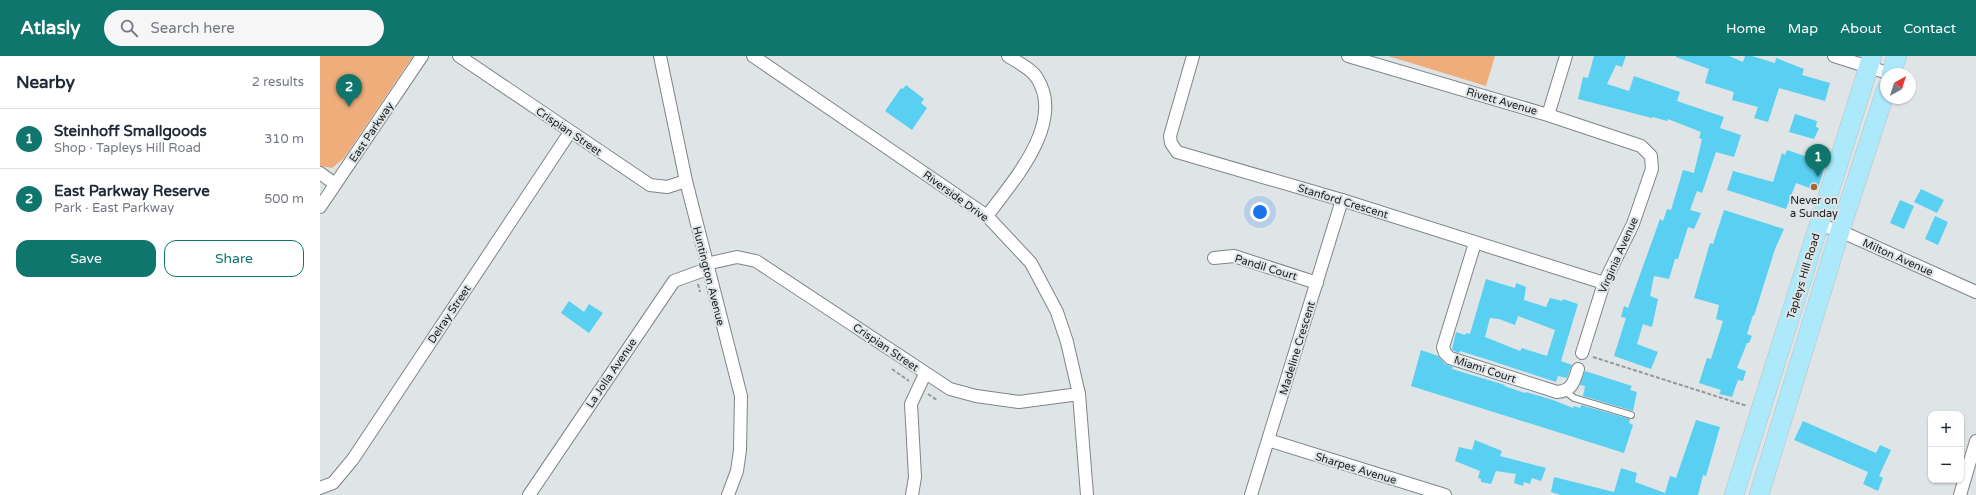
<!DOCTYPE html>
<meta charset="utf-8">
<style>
:root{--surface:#fff;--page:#f6f6f7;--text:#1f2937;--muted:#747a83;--line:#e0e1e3;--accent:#0f766e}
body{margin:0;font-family:"Varela Round",sans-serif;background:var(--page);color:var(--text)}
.controls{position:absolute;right:12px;bottom:12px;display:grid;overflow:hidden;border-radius:8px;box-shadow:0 1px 3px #0004}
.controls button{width:36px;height:36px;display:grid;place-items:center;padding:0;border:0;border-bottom:1px solid var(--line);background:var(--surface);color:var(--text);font:20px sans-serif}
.compass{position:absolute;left:1560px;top:12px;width:36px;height:36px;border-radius:50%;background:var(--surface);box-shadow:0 1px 3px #0004;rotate:39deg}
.you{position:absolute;left:940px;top:156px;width:14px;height:14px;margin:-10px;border:3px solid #fff;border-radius:50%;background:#1a73e8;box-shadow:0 0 0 6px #1a73e833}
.badge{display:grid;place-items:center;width:26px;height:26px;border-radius:50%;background:var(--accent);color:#fff;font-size:13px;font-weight:700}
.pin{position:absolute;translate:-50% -33px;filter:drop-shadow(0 1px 2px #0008)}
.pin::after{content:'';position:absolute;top:21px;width:14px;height:12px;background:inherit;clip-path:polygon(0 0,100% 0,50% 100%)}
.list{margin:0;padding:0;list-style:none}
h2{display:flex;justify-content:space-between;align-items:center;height:52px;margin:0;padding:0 16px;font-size:17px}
h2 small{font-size:13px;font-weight:400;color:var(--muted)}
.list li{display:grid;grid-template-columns:26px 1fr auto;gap:12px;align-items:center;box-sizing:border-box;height:60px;padding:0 16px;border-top:1px solid var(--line)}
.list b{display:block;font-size:15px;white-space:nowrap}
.list p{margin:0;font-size:13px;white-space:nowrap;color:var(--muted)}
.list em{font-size:13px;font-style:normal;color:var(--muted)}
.actions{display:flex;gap:8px;padding:12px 16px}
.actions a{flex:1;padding:9px 0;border:1px solid var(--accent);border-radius:12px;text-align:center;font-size:14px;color:var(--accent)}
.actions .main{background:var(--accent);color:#fff}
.icon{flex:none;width:22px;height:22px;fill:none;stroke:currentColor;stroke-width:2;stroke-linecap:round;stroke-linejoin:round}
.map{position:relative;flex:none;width:1656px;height:439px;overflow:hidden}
header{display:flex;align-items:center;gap:24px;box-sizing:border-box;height:56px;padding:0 20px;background:var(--accent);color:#fff}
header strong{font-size:19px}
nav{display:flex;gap:22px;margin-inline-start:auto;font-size:14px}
.search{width:280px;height:36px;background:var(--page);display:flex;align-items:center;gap:10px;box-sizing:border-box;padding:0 14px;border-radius:22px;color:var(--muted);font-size:15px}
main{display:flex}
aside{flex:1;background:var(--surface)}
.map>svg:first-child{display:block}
.green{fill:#efad7b}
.building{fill:#59cff1;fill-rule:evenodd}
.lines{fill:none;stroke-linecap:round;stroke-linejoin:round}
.lane-casing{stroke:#7f8587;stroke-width:8}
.street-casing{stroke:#7f8587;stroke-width:14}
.primary-casing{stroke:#bfc0c0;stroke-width:20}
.path{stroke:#94989a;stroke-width:2;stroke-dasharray:4 2;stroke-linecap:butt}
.lane{stroke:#fff;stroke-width:6}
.street{stroke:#fff;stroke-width:12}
.primary{stroke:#ace9fb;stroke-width:19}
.poi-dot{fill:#a86731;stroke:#dfe5e7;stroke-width:1.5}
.labels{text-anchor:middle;stroke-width:4;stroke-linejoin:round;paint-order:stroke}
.street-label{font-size:11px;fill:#1b1e1e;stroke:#dfe5e7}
.poi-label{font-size:11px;fill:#1b1e1e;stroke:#dfe5e7}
</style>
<header>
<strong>Atlasly</strong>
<div class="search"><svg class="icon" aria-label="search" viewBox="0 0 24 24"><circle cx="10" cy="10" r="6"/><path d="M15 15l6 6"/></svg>Search here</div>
<nav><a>Home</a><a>Map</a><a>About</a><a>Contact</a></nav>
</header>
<main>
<aside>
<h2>Nearby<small>2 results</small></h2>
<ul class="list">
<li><span class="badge">1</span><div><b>Steinhoff Smallgoods</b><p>Shop · Tapleys Hill Road</p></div><em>310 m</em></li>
<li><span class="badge">2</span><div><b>East Parkway Reserve</b><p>Park · East Parkway</p></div><em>500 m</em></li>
</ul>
<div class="actions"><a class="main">Save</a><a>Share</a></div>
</aside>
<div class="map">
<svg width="1656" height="439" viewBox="0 0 1656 439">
<rect width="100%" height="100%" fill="#dfe5e7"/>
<!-- green -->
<g class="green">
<polygon points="0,0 93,0 24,102 12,112 0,110"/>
<polygon points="1068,0 1175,0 1166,30"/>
</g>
<!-- building -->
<g class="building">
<polygon points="1274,0 1306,0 1302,11 1296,9 1287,28 1309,35 1314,20 1360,36 1357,45 1404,61 1400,72 1421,79 1414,101 1396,96 1382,137 1377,135 1370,154 1381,157 1374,173 1368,171 1358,203 1355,203 1349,223 1334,220 1330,240 1338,243 1332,271 1323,268 1317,288 1338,296 1331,313 1294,300 1306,262 1301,261 1304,250 1308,252 1340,163 1343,165 1347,153 1351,154 1363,114 1374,117 1382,83 1379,82 1381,76 1348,63 1347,65 1333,61 1332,62 1258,43 1263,21 1268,22"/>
<polygon points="1356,0 1409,0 1423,6 1425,0 1432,0 1455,7 1456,2 1484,13 1482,19 1510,27 1505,45 1459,32 1448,66 1434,62 1438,51 1412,44 1414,36 1385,27 1389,13 1356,1"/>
<polygon points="586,29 604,43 601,47 607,52 592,74 565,55 581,32 583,33"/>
<polygon points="1475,58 1497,65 1496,71 1499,72 1494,83 1469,76"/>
<polygon points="1467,94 1506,107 1497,135 1476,127 1466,153 1407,134 1413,115 1453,126 1462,97 1465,99"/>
<polygon points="1601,133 1624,144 1617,157 1594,146"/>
<polygon points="1580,144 1594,150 1584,173 1570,167"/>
<polygon points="1404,154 1464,173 1455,193 1434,260 1433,259 1427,278 1432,280 1429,287 1427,287 1417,312 1426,315 1423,325 1418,324 1412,341 1399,338 1401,334 1379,327 1387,302 1391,303 1403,265 1396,263 1399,249 1374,242 1390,187 1393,188"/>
<polygon points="1615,160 1628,166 1618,189 1605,183"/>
<path d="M1166,223L1195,232L1196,227L1206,231L1204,244L1226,251L1230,242L1242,245L1243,243L1258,248L1241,305L1252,309L1247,322L1238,320L1236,326L1169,304L1140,295L1139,297L1134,295L1132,293L1136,276L1145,279L1146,277L1150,278ZM1198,260L1235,274L1227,300L1202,292L1200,295L1165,281L1170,262L1179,263L1195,269Z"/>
<polygon points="249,245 264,256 269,248 283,257 269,277 241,257"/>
<polygon points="1101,294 1118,300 1125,308 1133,311 1132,313 1185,329 1184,330 1205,337 1206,336 1233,344 1253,352 1254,350 1260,352 1261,349 1310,363 1309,367 1313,369 1304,397 1091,330"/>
<polygon points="1265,315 1312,330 1310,334 1317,336 1313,355 1263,340 1265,330 1260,329"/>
<polygon points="1376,364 1400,371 1386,420 1383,419 1378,439 1241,439 1231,436 1234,421 1294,436 1301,412 1317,417 1315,426 1345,437 1350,420 1356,422"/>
<polygon points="1483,365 1556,397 1560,389 1571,394 1559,420 1563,422 1558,435 1543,428 1548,416 1474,384"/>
<polygon points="1155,384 1182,395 1180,400 1226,412 1221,425 1212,422 1210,428 1204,426 1203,430 1194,427 1196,418 1176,415 1171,428 1161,426 1161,423 1158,422 1160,415 1135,405 1139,391 1152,394"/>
</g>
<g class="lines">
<!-- lane casing -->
<g class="lane-casing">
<polyline id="lane" points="1245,335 1254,342 1311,359"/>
</g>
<!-- street casing -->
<g class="street-casing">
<g id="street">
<polyline points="139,0 330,129 347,131 366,125"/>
<polyline points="340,0 366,125 421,340 420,394 417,415 408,439"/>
<polyline points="433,0 667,160 711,207 737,256 747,286 759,338 767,439"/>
<polyline points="873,0 850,80 851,87 857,96 1022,144 1284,227"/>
<polyline points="1028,0 1228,59 1321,90 1331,100 1332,113 1313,168 1284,227 1262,297"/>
<polyline points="1514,0 1571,18"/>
<polyline points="1228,59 1246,0"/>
<polyline points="0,117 15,128"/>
<polyline points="0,151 102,0"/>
<path d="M667,160C692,126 746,67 717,22C712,13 697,6 688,0"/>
<polyline points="1499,169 1520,175 1656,236"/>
<path d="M1155,187L1123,291L1125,297L1130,302L1237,336C1252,335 1254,326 1258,313"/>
<polyline points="894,202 914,200 997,227"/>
<polyline points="386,208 417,201 436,205 630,333 656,340 699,346 759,338"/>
<polyline points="948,384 1125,439"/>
<polyline points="0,432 13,427 33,403 250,76"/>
<polyline points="209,439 354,225 387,213"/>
<polyline points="592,439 595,421 591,348 605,318"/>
<polyline points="931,439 1022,144"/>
<polyline points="1640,439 1656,385"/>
</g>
</g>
<!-- primary casing -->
<g class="primary-casing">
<g id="primary">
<polyline points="1571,18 1577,0"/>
<polyline points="1414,439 1552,0"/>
<polyline points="1439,439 1520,175 1566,34"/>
</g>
</g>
<!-- path -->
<g class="path">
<polyline points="378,228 380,236"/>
<polyline points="1273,301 1427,350"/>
<polyline points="572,313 589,325"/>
<polyline points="608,338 617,344"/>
</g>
<!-- lane -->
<use href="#lane" class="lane"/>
<!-- street -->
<use href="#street" class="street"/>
<!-- primary -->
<use href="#primary" class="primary"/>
</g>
<!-- markers -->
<circle class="poi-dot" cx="1494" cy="131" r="4"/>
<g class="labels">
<!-- street labels -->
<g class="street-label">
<text transform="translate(1182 45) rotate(16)" y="4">Rivett Avenue</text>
<text transform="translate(249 75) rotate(34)" y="4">Crispian Street</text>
<text transform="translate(51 76) rotate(-56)" y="4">East Parkway</text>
<text transform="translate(636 140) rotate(36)" y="4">Riverside Drive</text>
<text transform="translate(1023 145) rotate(17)" y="4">Stanford Crescent</text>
<text transform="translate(1298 199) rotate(-66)" y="4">Virginia Avenue</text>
<text transform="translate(1578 201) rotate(24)" y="4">Milton Avenue</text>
<text transform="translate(946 211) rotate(17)" y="4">Pandil Court</text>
<text transform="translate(389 220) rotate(76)" y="4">Huntington Avenue</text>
<text transform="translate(1483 220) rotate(-73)" y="4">Tapleys Hill Road</text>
<text transform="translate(129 258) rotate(-56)" y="4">Delray Street</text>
<text transform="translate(566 291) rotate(34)" y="4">Crispian Street</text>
<text transform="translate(977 292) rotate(-73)" y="4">Madeline Crescent</text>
<text transform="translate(1165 313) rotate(18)" y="4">Miami Court</text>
<text transform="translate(291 317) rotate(-56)" y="4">La Jolla Avenue</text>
<text transform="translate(1036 412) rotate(17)" y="4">Sharpes Avenue</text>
</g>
<!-- poi labels -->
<g class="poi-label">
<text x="1494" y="148">Never on<tspan x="1494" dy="13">a Sunday</tspan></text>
</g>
</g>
</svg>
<div class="controls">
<button>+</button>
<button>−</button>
</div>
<svg class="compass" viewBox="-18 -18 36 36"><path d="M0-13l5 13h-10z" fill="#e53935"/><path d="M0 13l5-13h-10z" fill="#747a83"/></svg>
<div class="you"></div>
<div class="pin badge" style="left:1498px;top:121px">1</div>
<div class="pin badge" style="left:29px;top:51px">2</div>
</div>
</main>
